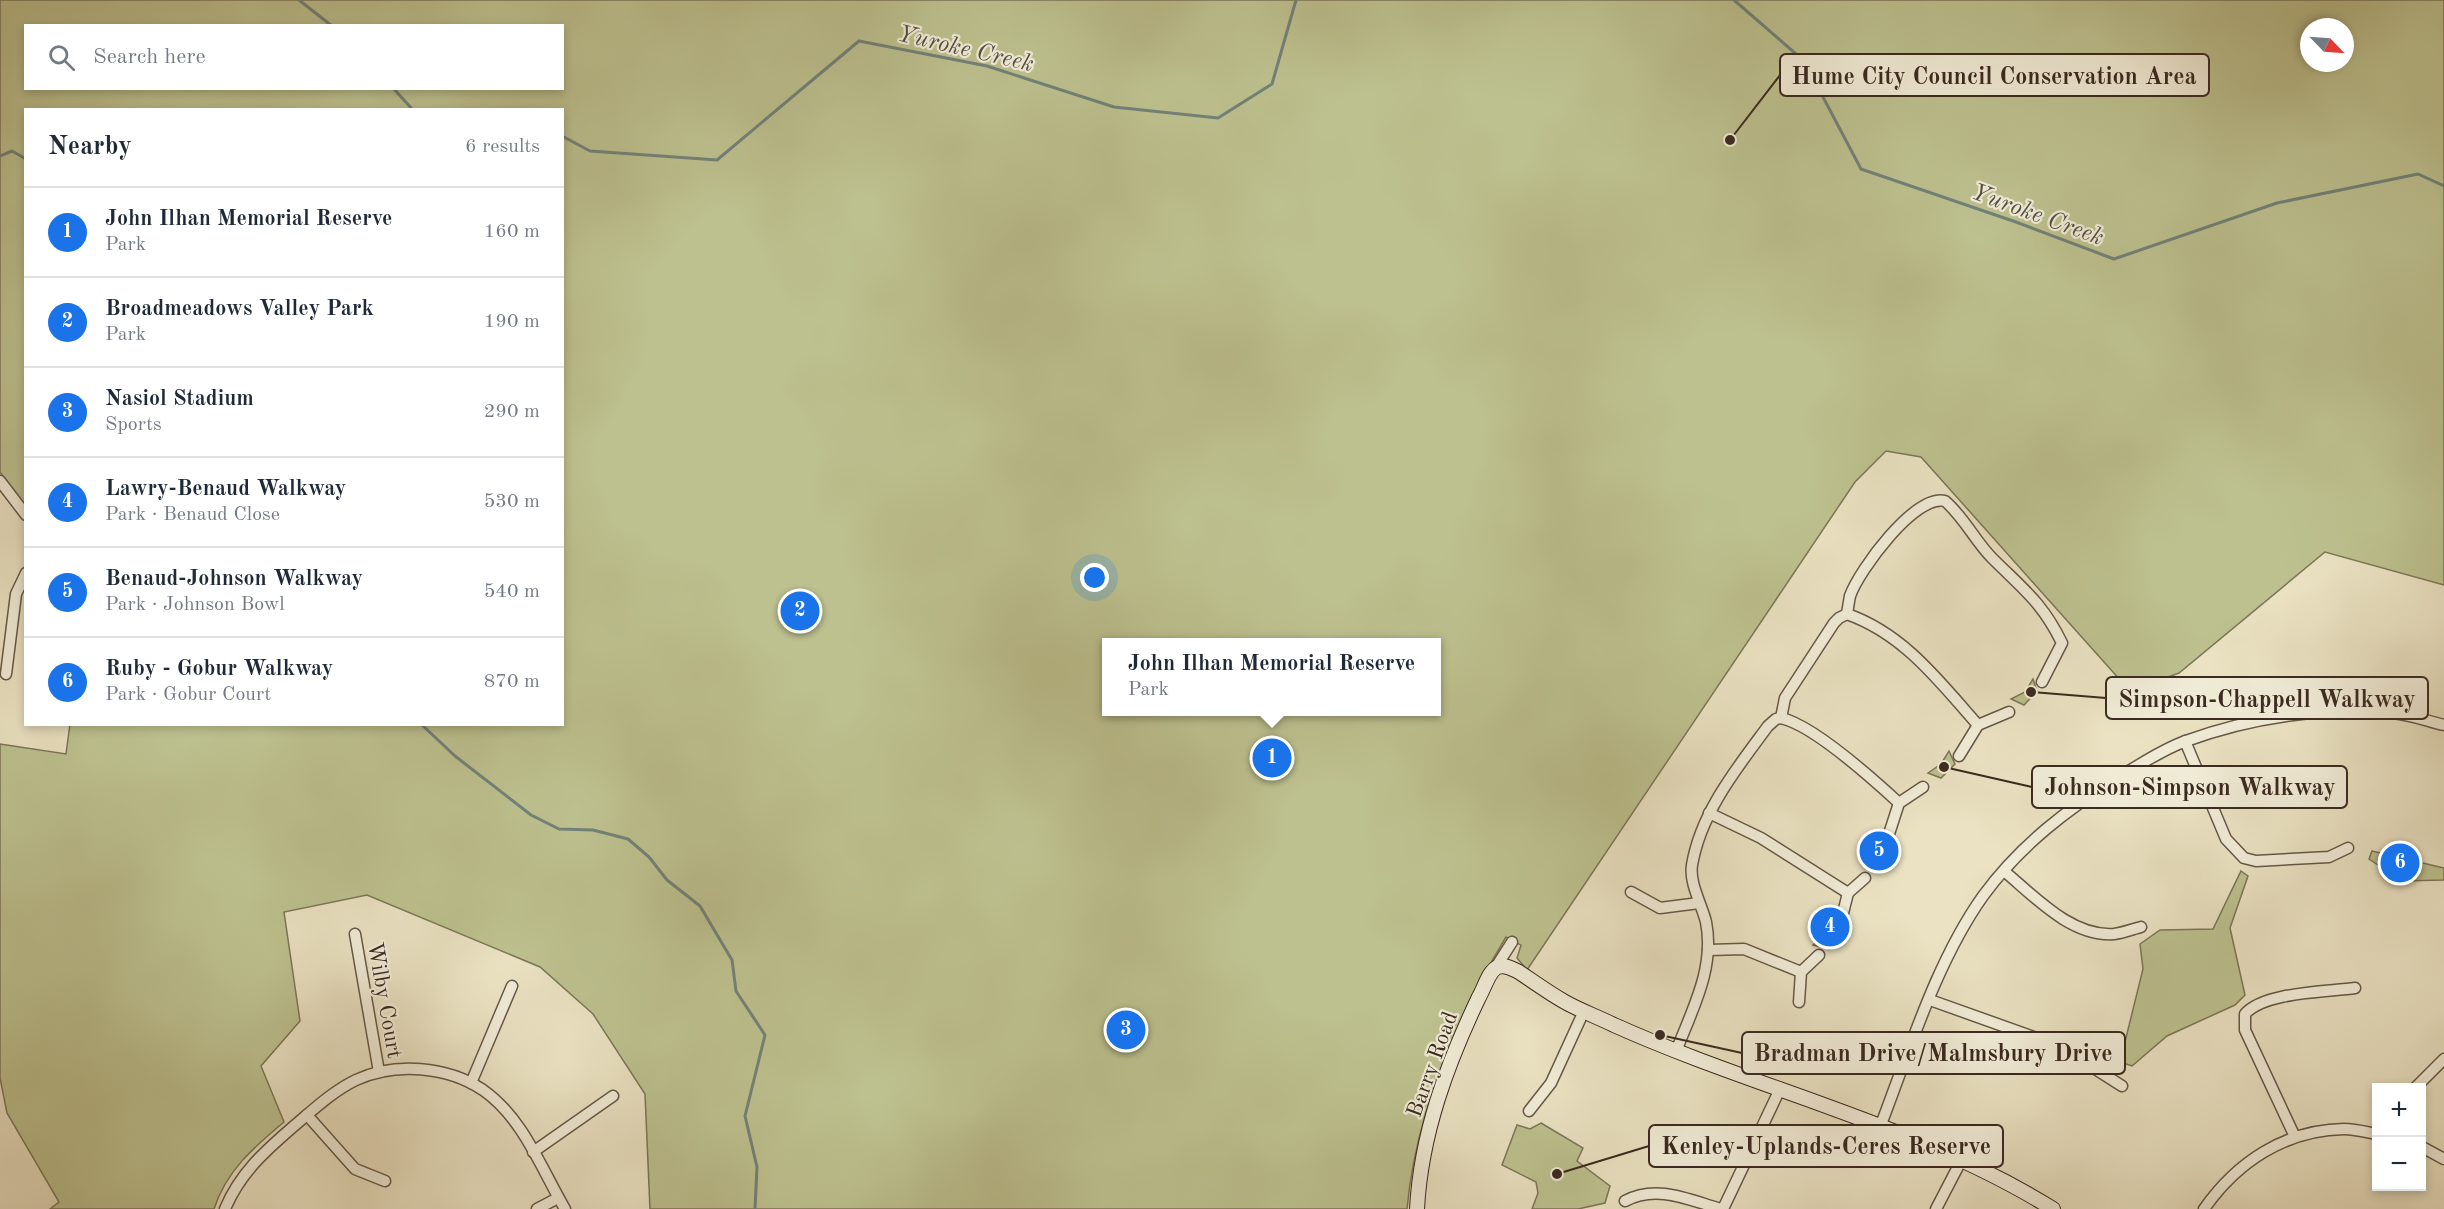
<!DOCTYPE html>
<meta charset="utf-8">
<style>
:root{--surface:#fff;--page:#f2f2f3;--text:#1f2937;--muted:#747a83;--line:#e0e1e3;--accent:#1a73e8}
body{margin:0;font-family:"Old Standard TT",serif;background:var(--page);color:var(--text)}
.controls{position:absolute;right:18px;bottom:18px;display:grid;overflow:hidden;border-radius:0px;box-shadow:0 3px 9px #0003}
.controls button{width:54px;height:54px;display:grid;place-items:center;padding:0;border:0;border-bottom:2px solid var(--line);background:var(--surface);color:var(--text);font:30px sans-serif}
.compass{position:absolute;left:2300px;top:18px;width:54px;height:54px;border-radius:50%;background:var(--surface);box-shadow:0 3px 9px #0003;rotate:115deg}
.you{position:absolute;left:1095px;top:578px;width:21px;height:21px;margin:-15px;border:4px solid #fff;border-radius:50%;background:#1a73e8;box-shadow:0 0 0 9px #1a73e833}
.badge{display:grid;place-items:center;width:39px;height:39px;border-radius:50%;background:var(--accent);color:#fff;font-size:20px;font-weight:700}
.pin{position:absolute;translate:-50% -50%;border:3px solid #fff;box-shadow:0 2px 6px #0006}
.popup{position:absolute;left:1102px;top:638px;width:339px;height:78px;box-sizing:border-box;display:grid;place-content:center;border-radius:0px;background:var(--surface);filter:drop-shadow(0 2px 4px #0005);font-size:20px;white-space:nowrap;color:var(--muted)}
.popup b{font-size:22px;color:var(--text)}
.popup::after{content:'';position:absolute;left:50%;top:100%;margin-left:-12px;border:12px solid transparent;border-top-color:var(--surface)}
.list{margin:0;padding:0;list-style:none}
h2{display:flex;justify-content:space-between;align-items:center;height:78px;margin:0;padding:0 24px;font-size:26px}
h2 small{font-size:20px;font-weight:400;color:var(--muted)}
.list li{display:grid;grid-template-columns:39px 1fr auto;gap:18px;align-items:center;box-sizing:border-box;height:90px;padding:0 24px;border-top:2px solid var(--line)}
.list b{display:block;font-size:22px;white-space:nowrap}
.list p{margin:0;font-size:20px;white-space:nowrap;color:var(--muted)}
.list em{font-size:20px;font-style:normal;color:var(--muted)}
.icon{flex:none;width:33px;height:33px;fill:none;stroke:currentColor;stroke-width:2;stroke-linecap:round;stroke-linejoin:round}
.map{position:relative;flex:none;width:2444px;height:1209px;overflow:hidden}
.search{position:absolute;background:var(--surface);box-shadow:0 3px 9px #0003;left:24px;top:24px;width:540px;height:66px;display:flex;align-items:center;gap:15px;box-sizing:border-box;padding:0 21px;border-radius:0px;color:var(--muted);font-size:22px}
.panel{position:absolute;background:var(--surface);box-shadow:0 3px 9px #0003;left:24px;top:108px;width:540px;height:618px;border-radius:0px}
.map>svg:first-child{display:block}
.green{fill:#bdc18f;stroke:#7c7658;stroke-width:1.5;fill-rule:evenodd}
.lines{fill:none;stroke-linecap:round;stroke-linejoin:round}
.stream{stroke:#728279;stroke-width:3}
.street-casing{stroke:#665848;stroke-width:13}
.secondary-casing{stroke:#3a2a20;stroke-width:16}
.street{stroke:#f1ecd7;stroke-width:10}
.secondary{stroke:#f1ecd7;stroke-width:14}
.labels{text-anchor:middle;stroke-width:4.5;stroke-linejoin:round;paint-order:stroke}
.street-label{font-size:22px;fill:#3a2a20;stroke:#f1ecd7}
.water-label{font-size:24px;font-style:italic;fill:#524f45;stroke:#f1ecd7}
.leader{fill:none;stroke:#3a2a20;stroke-width:2}
.callout-dot{fill:#3a2a20;stroke:#f1ecd7;stroke-width:2}
.callout{fill:#f1ecd7;stroke:#3a2a20;stroke-width:2}
.callout-label{font-size:24px;text-anchor:middle;font-weight:bold;fill:#3a2a20}
</style>
<div class="map">
<svg width="2444" height="1209" viewBox="0 0 2444 1209">
<rect width="100%" height="100%" fill="#eae2c2"/>
<filter id="stains"><feTurbulence type="fractalNoise" baseFrequency=".00333" numOctaves="4"/><feColorMatrix values="0 0 0 0 .2 0 0 0 0 .09 0 0 0 0 .02 0 0 0 .5 -.17"/></filter>
<radialGradient id="worn" r=".72"><stop offset=".6" stop-color="#630" stop-opacity="0"/><stop offset="1" stop-color="#630" stop-opacity=".3"/></radialGradient>
<!-- green -->
<g class="green">
<path d="M0,0H2444V585L2325,552L2179,673L2130,691L1921,457L1886,451L1855,482L1527,970L1517,958L1521,945L1506,937C1456,1020 1416,1111 1407,1209H650L645,1094L593,1014L540,967L367,895L284,912L300,1021L261,1066L284,1122C254,1147 226,1171 214,1209H50L59,1202L7,1113L0,1078V744L66,754L70,724H562V110H26L25,506L0,472ZM26,26H562V88H26ZM2309,27H2345V63H2309ZM1107,642H1437V712H1107Z"/>
<polygon points="2033,679 2037,691 2024,705 2011,699 2025,692"/>
<polygon points="1949,751 1955,764 1941,778 1928,773 1941,764"/>
<polygon points="1877,839 1888,848 1879,864 1863,864 1875,853 1869,848"/>
<polygon points="2372,851 2444,868 2444,880 2402,881 2369,859"/>
<polygon points="2241,871 2248,876 2230,928 2245,995 2235,1005 2167,1036 2132,1066 2120,1062 2143,969 2140,944 2160,930 2213,929"/>
<polygon points="1828,920 1839,935 1830,949 1813,945 1824,935"/>
<polygon points="1541,1123 1583,1148 1577,1161 1610,1186 1605,1203 1578,1209 1532,1209 1538,1193 1536,1182 1502,1165 1517,1125 1530,1129"/>
</g>
<g class="lines">
<!-- stream -->
<g class="stream">
<polyline points="299,0 332,26"/>
<polyline points="1734,0 1804,61 1861,169 2016,222 2114,259 2277,203 2418,174 2444,186"/>
<polyline points="393,88 413,110"/>
<polyline points="562,136 590,151 717,160 859,41 987,66 1114,107 1218,118 1272,84 1296,0"/>
<polyline points="0,156 12,151 26,159"/>
<polyline points="421,724 455,756 531,815 559,829 593,830 628,839 649,857 667,880 700,906 732,960 736,991 765,1035 745,1116 757,1167 755,1209"/>
</g>
<!-- street casing -->
<g class="street-casing">
<g id="street">
<polyline points="0,481 26,515"/>
<path d="M1847,614C1848,608 1849,601 1850,596C1859,570 1915,494 1945,501C1964,517 1975,541 1992,558C2023,589 2042,602 2062,643L2042,682"/>
<path d="M1847,614C1904,634 1939,681 1978,725"/>
<polyline points="6,674 16,594 26,573"/>
<path d="M1781,718C1813,725 1874,780 1899,803"/>
<polyline points="1781,718 1785,698 1834,623 1839,618 1847,614"/>
<polyline points="2185,741 2226,839 2244,858 2256,861 2329,857 2348,848"/>
<polyline points="1959,756 1978,725 2009,712"/>
<polyline points="1709,813 1761,838 1848,893"/>
<polyline points="1888,837 1899,803 1923,787"/>
<path d="M2004,871C2034,896 2071,937 2114,934C2123,933 2133,929 2141,927"/>
<polyline points="1631,892 1660,908 1699,903"/>
<polyline points="1842,917 1848,893 1865,878"/>
<polyline points="355,934 379,1072"/>
<polyline points="1708,950 1744,949 1801,972"/>
<polyline points="1496,967 1512,942"/>
<polyline points="1930,1000 2059,1046 2122,1086"/>
<polyline points="1799,1002 1801,972 1819,955"/>
<path d="M1677,1049C1693,1008 1715,967 1706,922C1702,905 1689,883 1692,865C1701,812 1737,768 1768,726L1776,719L1781,718"/>
<polyline points="471,1083 512,986"/>
<polyline points="2415,1088 2444,1059"/>
<polyline points="1529,1111 1551,1083 1584,1011"/>
<polyline points="307,1115 355,1169 385,1181"/>
<path d="M1880,1127C1909,1052 1936,962 1983,896C2020,845 2069,808 2122,775C2143,763 2163,749 2186,741C2249,718 2324,706 2391,713C2409,714 2427,721 2444,725"/>
<path d="M2295,1137L2245,1030V1014C2264,992 2326,992 2355,988"/>
<polyline points="2422,1147 2444,1159"/>
<polyline points="533,1152 613,1096"/>
<path d="M1625,1201C1657,1184 1689,1200 1721,1209"/>
<path d="M225,1209C240,1173 265,1151 294,1126C313,1110 333,1091 356,1080C395,1062 447,1066 483,1090C523,1118 541,1168 565,1209"/>
<polyline points="537,1209 558,1198"/>
<polyline points="1723,1209 1780,1089"/>
<polyline points="1936,1209 1961,1161"/>
<path d="M2204,1209C2237,1162 2285,1130 2344,1129C2355,1129 2366,1132 2376,1134"/>
</g>
</g>
<!-- secondary casing -->
<g class="secondary-casing">
<path id="secondary" d="M1417,1209C1421,1134 1447,1064 1479,997C1484,989 1489,970 1498,967C1505,964 1513,969 1519,972C1534,982 1549,993 1565,1002C1581,1011 1598,1017 1614,1025C1759,1090 1918,1125 2053,1209"/>
</g>
<!-- street -->
<use href="#street" class="street"/>
<!-- secondary -->
<use href="#secondary" class="secondary"/>
</g>
<g class="labels">
<!-- street labels -->
<g class="street-label">
<text transform="translate(386 1000) rotate(80)" y="8">Wilby Court</text>
<text transform="translate(1431 1064) rotate(-70)" y="8">Barry Road</text>
</g>
<!-- water labels -->
<g class="water-label">
<text transform="translate(966 48) rotate(13)" y="8">Yuroke Creek</text>
<text transform="translate(2038 214) rotate(20)" y="8">Yuroke Creek</text>
</g>
</g>
<!-- callouts -->
<path class="leader" d="M1730 140L1780 75M2031 692L2106 698M1944 767L2032 787M1660 1035L1742 1053M1557 1174L1649 1146"/>
<g class="callout-dot">
<circle cx="1730" cy="140" r="6"/>
<circle cx="2031" cy="692" r="6"/>
<circle cx="1944" cy="767" r="6"/>
<circle cx="1660" cy="1035" r="6"/>
<circle cx="1557" cy="1174" r="6"/>
</g>
<g class="callout">
<rect x="1780" y="54" width="429" height="42" rx="6"/>
<rect x="2106" y="677" width="322" height="42" rx="6"/>
<rect x="2032" y="766" width="315" height="42" rx="6"/>
<rect x="1742" y="1032" width="383" height="42" rx="6"/>
<rect x="1649" y="1125" width="354" height="42" rx="6"/>
</g>
<g class="callout-label">
<text x="1994" y="84">Hume City Council Conservation Area</text>
<text x="2267" y="707">Simpson-Chappell Walkway</text>
<text x="2190" y="795">Johnson-Simpson Walkway</text>
<text x="1933" y="1061">Bradman Drive/Malmsbury Drive</text>
<text x="1826" y="1154">Kenley-Uplands-Ceres Reserve</text>
</g>
<rect width="100%" height="100%" filter="url(#stains)"/>
<rect width="100%" height="100%" fill="url(#worn)"/>
</svg>
<div class="controls">
<button>+</button>
<button>−</button>
</div>
<svg class="compass" viewBox="-18 -18 36 36"><path d="M0-13l5 13h-10z" fill="#e53935"/><path d="M0 13l5-13h-10z" fill="#747a83"/></svg>
<div class="you"></div>
<div class="pin badge" style="left:1272px;top:758px">1</div>
<div class="popup"><b>John Ilhan Memorial Reserve</b>Park</div>
<div class="pin badge" style="left:800px;top:611px">2</div>
<div class="pin badge" style="left:1126px;top:1030px">3</div>
<div class="pin badge" style="left:1830px;top:927px">4</div>
<div class="pin badge" style="left:1879px;top:851px">5</div>
<div class="pin badge" style="left:2400px;top:863px">6</div>
<div class="search"><svg class="icon" aria-label="search" viewBox="0 0 24 24"><circle cx="10" cy="10" r="6"/><path d="M15 15l6 6"/></svg>Search here</div>
<section class="panel">
<h2>Nearby<small>6 results</small></h2>
<ul class="list">
<li><span class="badge">1</span><div><b>John Ilhan Memorial Reserve</b><p>Park</p></div><em>160 m</em></li>
<li><span class="badge">2</span><div><b>Broadmeadows Valley Park</b><p>Park</p></div><em>190 m</em></li>
<li><span class="badge">3</span><div><b>Nasiol Stadium</b><p>Sports</p></div><em>290 m</em></li>
<li><span class="badge">4</span><div><b>Lawry-Benaud Walkway</b><p>Park · Benaud Close</p></div><em>530 m</em></li>
<li><span class="badge">5</span><div><b>Benaud-Johnson Walkway</b><p>Park · Johnson Bowl</p></div><em>540 m</em></li>
<li><span class="badge">6</span><div><b>Ruby - Gobur Walkway</b><p>Park · Gobur Court</p></div><em>870 m</em></li>
</ul>
</section>
</div>
